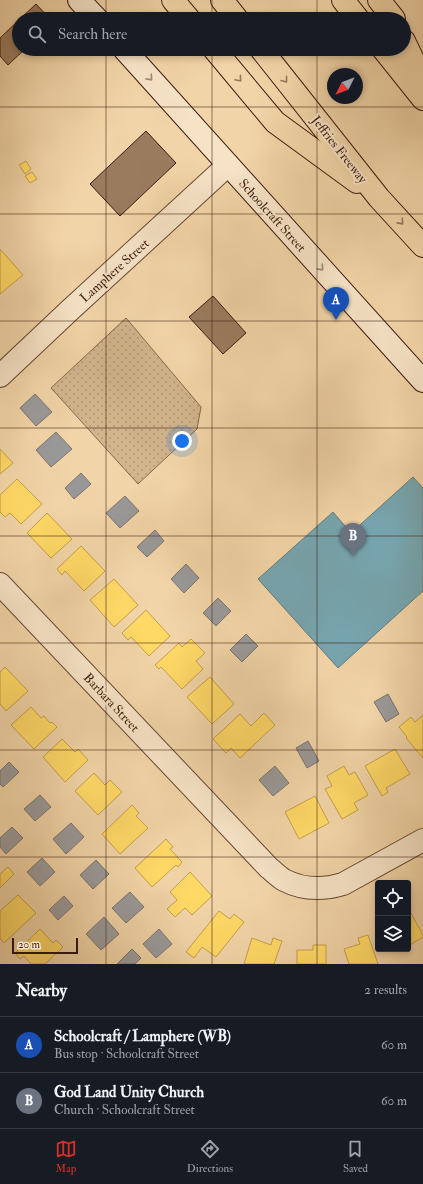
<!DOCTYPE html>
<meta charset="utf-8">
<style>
:root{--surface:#171b24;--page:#20242c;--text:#f1f3f6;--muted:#9ea1a6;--line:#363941;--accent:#d93025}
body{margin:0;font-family:"IM FELL Double Pica",serif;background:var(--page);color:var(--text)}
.controls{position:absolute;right:12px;bottom:12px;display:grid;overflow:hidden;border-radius:4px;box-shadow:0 2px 6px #0003}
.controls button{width:36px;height:36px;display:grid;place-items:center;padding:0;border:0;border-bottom:1px solid var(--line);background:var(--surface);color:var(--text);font:20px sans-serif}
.compass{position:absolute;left:327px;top:68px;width:36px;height:36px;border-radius:50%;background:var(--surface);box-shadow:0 2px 6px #0003;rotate:228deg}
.scale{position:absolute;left:12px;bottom:10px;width:66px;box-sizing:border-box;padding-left:4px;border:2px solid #3c1b0f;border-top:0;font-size:11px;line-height:14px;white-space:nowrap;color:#3c1b0f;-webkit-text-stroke:3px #f6e3c6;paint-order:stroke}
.you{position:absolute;left:182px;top:441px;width:14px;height:14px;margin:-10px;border:3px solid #fff;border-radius:50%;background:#1a73e8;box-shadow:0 0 0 6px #1a73e833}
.badge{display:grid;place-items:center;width:26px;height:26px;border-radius:50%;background:var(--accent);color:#fff;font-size:13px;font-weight:700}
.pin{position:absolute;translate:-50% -33px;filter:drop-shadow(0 1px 2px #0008)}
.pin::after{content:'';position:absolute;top:21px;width:14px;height:12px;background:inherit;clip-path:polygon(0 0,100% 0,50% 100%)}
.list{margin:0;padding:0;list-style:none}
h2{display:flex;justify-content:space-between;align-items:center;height:52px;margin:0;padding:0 16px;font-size:17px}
h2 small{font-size:13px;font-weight:400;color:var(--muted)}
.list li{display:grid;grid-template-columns:26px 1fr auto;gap:12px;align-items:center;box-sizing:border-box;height:56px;padding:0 16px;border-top:1px solid var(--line)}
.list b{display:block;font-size:15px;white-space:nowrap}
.list p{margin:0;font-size:13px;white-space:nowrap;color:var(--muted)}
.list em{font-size:13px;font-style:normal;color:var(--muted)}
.icon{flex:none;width:22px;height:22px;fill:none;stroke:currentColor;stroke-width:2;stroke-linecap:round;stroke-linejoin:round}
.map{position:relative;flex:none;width:423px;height:964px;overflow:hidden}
.search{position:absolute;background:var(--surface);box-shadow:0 2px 6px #0003;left:12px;right:12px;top:12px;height:44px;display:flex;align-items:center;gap:10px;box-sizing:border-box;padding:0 14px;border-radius:22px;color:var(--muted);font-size:15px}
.sheet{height:164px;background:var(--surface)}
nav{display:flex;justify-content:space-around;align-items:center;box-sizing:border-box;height:56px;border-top:1px solid var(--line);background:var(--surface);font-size:11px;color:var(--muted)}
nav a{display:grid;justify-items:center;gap:2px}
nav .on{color:var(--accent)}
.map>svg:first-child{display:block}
.grass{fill:url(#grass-dots);stroke:#87684e}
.homes{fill:#ffd966;stroke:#c4a04c}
.public{fill:#76a5af;stroke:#657c7f}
.industry{fill:#999;stroke:#7d7370}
.building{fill:#9a7b5e;stroke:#3c1b0f}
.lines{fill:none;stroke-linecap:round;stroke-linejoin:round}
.minor-casing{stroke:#694935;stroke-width:24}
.secondary-casing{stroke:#3c1b0f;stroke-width:24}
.motorway-casing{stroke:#3c1b0f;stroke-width:24}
.minor{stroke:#f6e3c6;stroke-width:22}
.secondary{stroke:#f6e3c6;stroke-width:22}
.motorway{stroke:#f1d4a7;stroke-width:22}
.oneway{stroke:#a28974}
.oneway2{stroke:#96785b}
.grid{fill:none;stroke:#3c1b0f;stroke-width:1;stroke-opacity:0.55}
.labels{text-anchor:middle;stroke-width:4;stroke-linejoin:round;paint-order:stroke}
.street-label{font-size:13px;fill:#3c1b0f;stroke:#f6e3c6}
</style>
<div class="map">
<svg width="423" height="964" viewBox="0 0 423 964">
<defs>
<pattern id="grass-dots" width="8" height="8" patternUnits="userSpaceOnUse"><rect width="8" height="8" fill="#d2b58d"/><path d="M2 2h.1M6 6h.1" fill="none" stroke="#b59b78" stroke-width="1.8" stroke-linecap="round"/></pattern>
</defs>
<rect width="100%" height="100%" fill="#f1d4a7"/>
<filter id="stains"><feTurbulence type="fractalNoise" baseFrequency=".005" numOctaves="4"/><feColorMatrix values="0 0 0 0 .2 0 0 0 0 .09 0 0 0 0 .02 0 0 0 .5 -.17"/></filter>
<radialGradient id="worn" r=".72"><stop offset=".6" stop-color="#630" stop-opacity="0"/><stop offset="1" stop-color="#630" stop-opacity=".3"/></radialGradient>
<!-- grass -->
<polygon class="grass" points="126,318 201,407 197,429 138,484 51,388"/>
<!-- homes -->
<g class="homes">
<polygon points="26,161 31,169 25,174 19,165"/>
<polygon points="32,172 37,179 30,183 25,176"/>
<polygon points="0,249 23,275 0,294"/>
<polygon points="0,449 13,463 0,474"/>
<polygon points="17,479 42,504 21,524 10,513 5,517 0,512 0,495"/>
<polygon points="47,513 72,539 51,558 27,533"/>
<polygon points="81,546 105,571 84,591 65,571 62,575 57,569"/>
<polygon points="114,579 138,605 114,627 90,600"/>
<polygon points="146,610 170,636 149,656 131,637 128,640 122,633"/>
<polygon points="191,639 205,653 196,661 203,669 182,689 161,667 159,669 155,665 179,643 182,647"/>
<polygon points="5,667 28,691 6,711 0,704 0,672"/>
<polygon points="210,677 234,704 212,724 187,697"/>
<polygon points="31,707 41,718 44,716 50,723 52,722 57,727 34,749 11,725"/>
<polygon points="264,713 275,725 240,758 231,748 226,753 213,739 240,714 251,726"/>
<polygon points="423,715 423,758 406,738 407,737 399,727 411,717 415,722"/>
<polygon points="62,739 75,752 78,749 88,760 65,782 43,757"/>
<polygon points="395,749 410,774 386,788 388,792 382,796 365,766"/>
<polygon points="344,766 349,775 355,772 368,795 354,803 358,810 342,819 325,789 332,786 327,776"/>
<polygon points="94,773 105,785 110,780 122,792 98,815 75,791"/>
<polygon points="315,796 329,823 299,839 285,812"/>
<polygon points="132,805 139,813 136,816 148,828 120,854 102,834"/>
<polygon points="166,839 173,847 170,849 182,862 178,867 176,865 152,887 135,868"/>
<polygon points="8,867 14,874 0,888 0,874"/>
<polygon points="190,872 212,896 192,915 185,908 175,917 167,909 177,900 170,892"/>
<polygon points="18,895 36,913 4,943 0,938 0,911"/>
<polygon points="408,908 423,935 423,937 408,946"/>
<polygon points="219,911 230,919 234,914 244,922 216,957 202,947 194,958 186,952"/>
<polygon points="40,929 53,943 56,940 63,947 45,964 31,964 24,956 20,959 15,953"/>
<polygon points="368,935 378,964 349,964 344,949 360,944 358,938"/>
<polygon points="252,938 271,945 273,938 282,941 274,964 244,964"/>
<polygon points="313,945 326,945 326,964 297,964 297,950 313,950"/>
</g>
<!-- public -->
<polygon class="public" points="413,477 423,488 423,591 338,668 258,579 333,512 351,533"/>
<!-- industry -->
<g class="industry">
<polygon points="35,394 52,412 36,426 20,408"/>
<polygon points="56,432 72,449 51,467 36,450"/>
<polygon points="81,473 91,484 74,499 65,488"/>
<polygon points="125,496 139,511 120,528 106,513"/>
<polygon points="155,530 164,541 147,557 137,547"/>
<polygon points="186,564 199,578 184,593 171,579"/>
<polygon points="218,598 231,611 216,626 203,613"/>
<polygon points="246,634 258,646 242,662 230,650"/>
<polygon points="388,694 399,714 386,722 374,702"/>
<polygon points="308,741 319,761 307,768 296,748"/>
<polygon points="9,762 19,772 3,787 0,784 0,771"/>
<polygon points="275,766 289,783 273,796 259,780"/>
<polygon points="40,795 51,807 35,821 24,809"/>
<polygon points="71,823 84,837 66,854 53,839"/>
<polygon points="12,827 23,838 6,854 0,847 0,838"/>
<polygon points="42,858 55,872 40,886 27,872"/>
<polygon points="96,860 109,874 93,889 80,875"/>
<polygon points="130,892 144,907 126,923 112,908"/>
<polygon points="64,896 73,906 58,920 49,910"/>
<polygon points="104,917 119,934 101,950 86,934"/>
<polygon points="159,929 172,944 156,958 143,944"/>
<polygon points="132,949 141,958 135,964 117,964"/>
</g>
<!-- building -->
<g class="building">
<polygon points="36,4 50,19 20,19"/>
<polygon points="19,20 19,49 25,49 8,65 0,56 0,38"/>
<polygon points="146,131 176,163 120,216 90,184"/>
<polygon points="213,296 246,333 223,354 189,317"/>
</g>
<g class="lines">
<!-- minor casing -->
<g class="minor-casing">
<g id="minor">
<polyline points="0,376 70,310 228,165"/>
<path d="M0,584L269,868C274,872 279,877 284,880C303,890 323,890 343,884L423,840"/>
</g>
</g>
<!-- secondary casing -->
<g class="secondary-casing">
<g id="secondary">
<polyline points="79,0 97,19"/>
<polyline points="124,49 423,381"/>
</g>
</g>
<!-- motorway casing -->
<g class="motorway-casing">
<g id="motorway">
<polyline points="173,0 189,19"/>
<polyline points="222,0 237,19"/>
<polyline points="343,0 358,19"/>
<polyline points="379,0 394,19"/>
<polyline points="404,41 423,81"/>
<polyline points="214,49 275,122 357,182"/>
<polyline points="261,49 379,198 423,246"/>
<polyline points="383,49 423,99"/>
</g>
</g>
<!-- minor -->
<use href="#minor" class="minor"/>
<!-- secondary -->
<use href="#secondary" class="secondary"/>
<!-- motorway -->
<use href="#motorway" class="motorway"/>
</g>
<!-- one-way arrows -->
<defs><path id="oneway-chevron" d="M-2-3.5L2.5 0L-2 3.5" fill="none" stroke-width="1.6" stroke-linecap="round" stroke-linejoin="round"/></defs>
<g class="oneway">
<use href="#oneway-chevron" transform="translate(150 78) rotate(48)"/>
<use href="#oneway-chevron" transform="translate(321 268) rotate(48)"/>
</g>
<g class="oneway2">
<use href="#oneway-chevron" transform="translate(239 79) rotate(50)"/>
<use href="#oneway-chevron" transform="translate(285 80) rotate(52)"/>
<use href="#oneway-chevron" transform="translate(401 222) rotate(48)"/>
</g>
<!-- grid -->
<path class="grid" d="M106,0V19M212,0V19M317,0V19M106,49V964M212,49V964M317,49V964M0,107H423M0,214H423M0,321H423M0,428H423M0,536H423M0,643H423M0,750H423M0,857H423"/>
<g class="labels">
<!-- street labels -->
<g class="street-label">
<text transform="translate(340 149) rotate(52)" y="5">Jeffries Freeway</text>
<text transform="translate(273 215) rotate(48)" y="5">Schoolcraft Street</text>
<text transform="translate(114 270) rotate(-42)" y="5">Lamphere Street</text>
<text transform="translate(112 702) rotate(47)" y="5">Barbara Street</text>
</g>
</g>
<rect width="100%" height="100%" filter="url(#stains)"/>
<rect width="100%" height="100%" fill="url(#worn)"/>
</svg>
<div class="controls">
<button><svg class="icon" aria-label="locate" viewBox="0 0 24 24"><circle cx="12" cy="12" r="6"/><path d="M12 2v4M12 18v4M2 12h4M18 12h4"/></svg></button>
<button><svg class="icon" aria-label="layers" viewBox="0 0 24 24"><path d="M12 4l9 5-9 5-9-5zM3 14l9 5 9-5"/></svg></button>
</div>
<svg class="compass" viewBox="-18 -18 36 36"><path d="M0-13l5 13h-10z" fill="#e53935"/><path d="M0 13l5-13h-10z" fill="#9ea1a6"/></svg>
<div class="scale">20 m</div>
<div class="you"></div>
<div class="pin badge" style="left:336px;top:320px;background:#1a4fb4">A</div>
<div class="pin badge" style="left:353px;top:556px;background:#6b7280">B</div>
<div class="search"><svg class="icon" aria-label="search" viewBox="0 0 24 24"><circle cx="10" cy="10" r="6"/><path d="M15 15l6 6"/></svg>Search here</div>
</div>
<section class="sheet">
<h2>Nearby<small>2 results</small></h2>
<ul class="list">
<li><span class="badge" style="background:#1a4fb4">A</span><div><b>Schoolcraft / Lamphere (WB)</b><p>Bus stop · Schoolcraft Street</p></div><em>60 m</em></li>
<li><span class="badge" style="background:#6b7280">B</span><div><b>God Land Unity Church</b><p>Church · Schoolcraft Street</p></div><em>60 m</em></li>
</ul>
</section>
<nav>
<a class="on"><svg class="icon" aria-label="map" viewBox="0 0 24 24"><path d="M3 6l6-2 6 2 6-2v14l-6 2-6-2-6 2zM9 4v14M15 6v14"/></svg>Map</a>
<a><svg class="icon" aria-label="directions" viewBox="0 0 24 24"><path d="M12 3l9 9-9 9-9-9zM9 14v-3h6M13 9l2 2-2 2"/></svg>Directions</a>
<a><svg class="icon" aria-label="saved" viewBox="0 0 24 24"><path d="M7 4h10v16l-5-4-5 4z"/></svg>Saved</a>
</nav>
